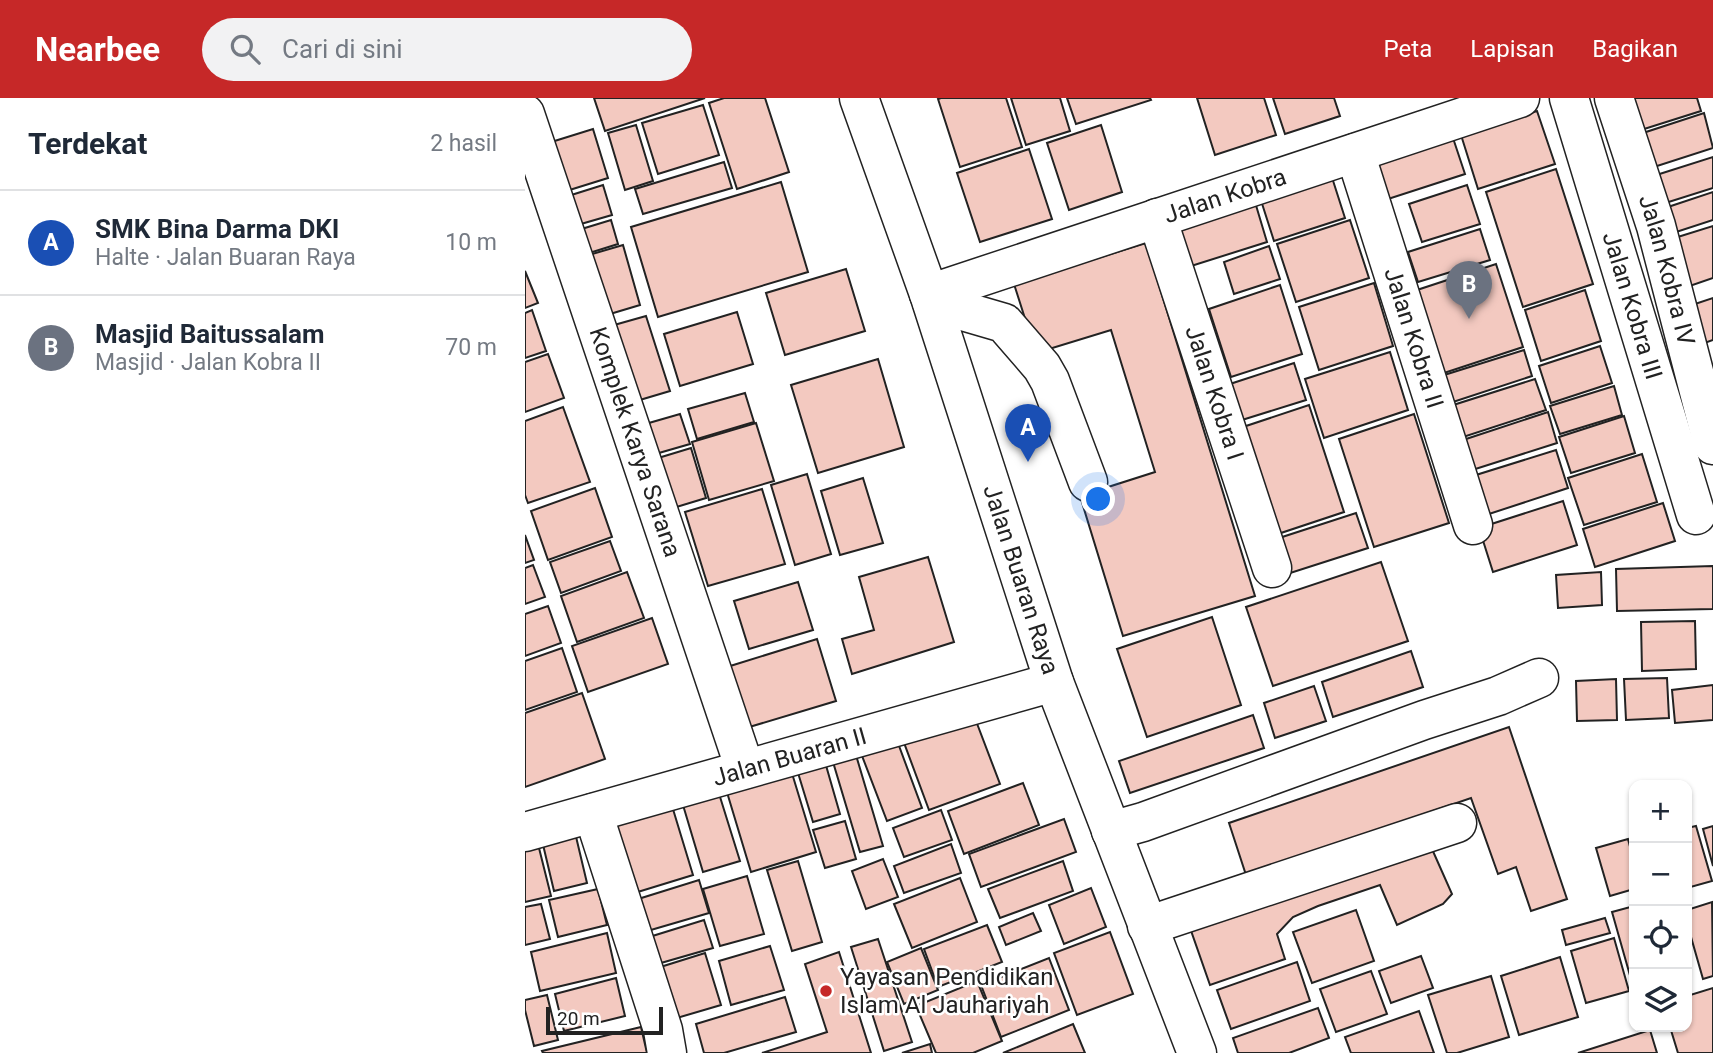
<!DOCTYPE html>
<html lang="id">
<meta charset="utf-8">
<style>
:root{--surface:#fff;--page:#f2f2f3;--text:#1f2937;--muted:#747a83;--line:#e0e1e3;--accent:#c62828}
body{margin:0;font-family:Roboto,sans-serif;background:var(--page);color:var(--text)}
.controls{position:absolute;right:21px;bottom:21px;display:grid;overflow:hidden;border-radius:14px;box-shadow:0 2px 5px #0004}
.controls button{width:63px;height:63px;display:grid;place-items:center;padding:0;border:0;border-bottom:2px solid var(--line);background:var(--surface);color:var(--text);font:35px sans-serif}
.scale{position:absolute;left:21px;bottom:18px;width:117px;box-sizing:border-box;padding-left:7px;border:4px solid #222;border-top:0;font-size:19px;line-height:24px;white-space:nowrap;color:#222;-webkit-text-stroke:5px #fff;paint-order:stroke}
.you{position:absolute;left:574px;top:402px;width:24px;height:24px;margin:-18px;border:5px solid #fff;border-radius:50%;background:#1a73e8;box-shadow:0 0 0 10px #1a73e833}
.badge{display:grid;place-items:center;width:46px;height:46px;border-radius:50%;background:var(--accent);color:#fff;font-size:23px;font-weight:700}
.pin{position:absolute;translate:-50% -58px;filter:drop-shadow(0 2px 4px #0008)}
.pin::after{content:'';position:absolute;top:37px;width:24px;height:21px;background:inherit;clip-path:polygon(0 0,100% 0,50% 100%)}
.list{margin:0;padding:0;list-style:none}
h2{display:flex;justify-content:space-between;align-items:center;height:91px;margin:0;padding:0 28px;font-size:30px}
h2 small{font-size:23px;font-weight:400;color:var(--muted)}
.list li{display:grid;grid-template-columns:46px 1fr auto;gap:21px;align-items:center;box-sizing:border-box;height:105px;padding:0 28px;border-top:2px solid var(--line)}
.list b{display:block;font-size:26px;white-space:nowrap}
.list p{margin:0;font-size:23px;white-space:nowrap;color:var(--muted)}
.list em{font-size:23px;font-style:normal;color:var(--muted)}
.icon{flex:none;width:38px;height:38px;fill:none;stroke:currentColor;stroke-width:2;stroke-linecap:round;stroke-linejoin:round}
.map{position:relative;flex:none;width:1188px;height:955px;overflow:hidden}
header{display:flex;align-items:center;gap:42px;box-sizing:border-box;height:98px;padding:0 35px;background:var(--accent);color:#fff}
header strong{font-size:33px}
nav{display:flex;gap:38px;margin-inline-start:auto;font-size:24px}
.search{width:490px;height:63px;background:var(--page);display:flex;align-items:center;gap:18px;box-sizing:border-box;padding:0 24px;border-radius:38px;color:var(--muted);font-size:26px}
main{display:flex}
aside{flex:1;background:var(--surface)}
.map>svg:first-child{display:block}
.building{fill:#f3c9c0;stroke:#222;stroke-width:2}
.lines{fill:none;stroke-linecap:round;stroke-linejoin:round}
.minor-casing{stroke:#222;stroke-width:41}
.minor{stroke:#fff;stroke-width:38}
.poi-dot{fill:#c62828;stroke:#fff;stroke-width:2.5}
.labels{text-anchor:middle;stroke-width:5;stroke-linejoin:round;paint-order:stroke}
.street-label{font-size:24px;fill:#222;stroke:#fff}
.poi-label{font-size:24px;fill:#222;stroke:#fff;text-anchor:start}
</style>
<header>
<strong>Nearbee</strong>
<div class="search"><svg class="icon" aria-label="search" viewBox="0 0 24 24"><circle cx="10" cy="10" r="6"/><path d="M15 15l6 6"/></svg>Cari di sini</div>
<nav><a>Peta</a><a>Lapisan</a><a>Bagikan</a></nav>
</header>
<main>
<aside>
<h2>Terdekat<small>2 hasil</small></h2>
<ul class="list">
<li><span class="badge" style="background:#1a4fb4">A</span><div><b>SMK Bina Darma DKI</b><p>Halte · Jalan Buaran Raya</p></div><em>10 m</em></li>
<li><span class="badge" style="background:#6b7280">B</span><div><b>Masjid Baitussalam</b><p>Masjid · Jalan Kobra II</p></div><em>70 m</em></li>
</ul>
</aside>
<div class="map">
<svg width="1188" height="955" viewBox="0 0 1188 955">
<rect width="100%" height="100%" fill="#fff"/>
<!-- building -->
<g class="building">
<polygon points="69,0 180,0 80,33"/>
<polygon points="199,0 240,0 264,74 212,91 184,5"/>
<polygon points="416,0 481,0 497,49 435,69 413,1"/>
<polygon points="486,0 535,0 545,33 501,47"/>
<polygon points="542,0 625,0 626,2 551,26"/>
<polygon points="672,0 739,0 751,37 690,57"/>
<polygon points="748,0 809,0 815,18 760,36"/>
<polygon points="1106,0 1172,0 1176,13 1116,32"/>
<polygon points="178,7 194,57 133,76 117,25"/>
<polygon points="1012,13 1030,66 953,91 936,37"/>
<polygon points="1179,15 1188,50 1129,69 1118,35"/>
<polygon points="111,27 128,83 100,92 83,35"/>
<polygon points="576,27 597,94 544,112 522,45"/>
<polygon points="924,28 940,76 860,102 845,54"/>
<polygon points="68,31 83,80 35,95 20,46"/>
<polygon points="504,51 527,121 455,144 432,75"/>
<polygon points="1188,59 1188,90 1131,108 1122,80"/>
<polygon points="199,64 207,90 118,116 110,91"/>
<polygon points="803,67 820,120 749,143 732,90"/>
<polygon points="1031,71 1068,186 998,209 961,94"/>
<polygon points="256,84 283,174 133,219 106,129"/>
<polygon points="78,87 87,117 49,128 40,99"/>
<polygon points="942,87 955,126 897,144 884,106"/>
<polygon points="727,94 742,144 663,169 647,121"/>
<polygon points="1188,94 1188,122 1142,137 1134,112"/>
<polygon points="86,122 93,146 58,157 50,133"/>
<polygon points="825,122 844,180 771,204 752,146"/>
<polygon points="1188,128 1188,180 1156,191 1140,143"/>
<polygon points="955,131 965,162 893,184 883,154"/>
<polygon points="621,145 730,498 598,538 555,398 630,374 586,232 511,255 489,186"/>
<polygon points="98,147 115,207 75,219 57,159"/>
<polygon points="744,148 755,181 709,196 699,164"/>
<polygon points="971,166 998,249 916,276 889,193"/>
<polygon points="321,171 340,233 260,257 241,195"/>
<polygon points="0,173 13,205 0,210"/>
<polygon points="849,185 868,248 794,272 774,209"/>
<polygon points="755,187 777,256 706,279 684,211"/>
<polygon points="1060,192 1076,243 1016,263 1000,212"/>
<polygon points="1188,200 1188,242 1171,248 1158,210"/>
<polygon points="7,212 21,253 0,260 0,215"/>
<polygon points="212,214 228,266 155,288 139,236"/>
<polygon points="121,218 145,293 98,307 75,231"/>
<polygon points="1075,248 1087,285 1026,305 1014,268"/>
<polygon points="999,252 1007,278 925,305 916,278"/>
<polygon points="865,254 883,312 799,340 780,281"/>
<polygon points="23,256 39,300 0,314 0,264"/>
<polygon points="353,261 379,349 293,375 266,287"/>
<polygon points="769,265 781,302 717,322 705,286"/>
<polygon points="1010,281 1021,312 932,341 922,309"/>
<polygon points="1089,288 1097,317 1035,336 1025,308"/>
<polygon points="220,295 229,324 172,341 163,311"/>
<polygon points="784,307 819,414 744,439 709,332"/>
<polygon points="38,309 65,384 3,405 0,397 0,323"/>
<polygon points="1023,314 1032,345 941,374 932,344"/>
<polygon points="155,316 165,346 120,359 110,329"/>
<polygon points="889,316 924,425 849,449 814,341"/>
<polygon points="1099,318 1110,355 1046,375 1034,339"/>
<polygon points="231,325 249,383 184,402 167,344"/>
<polygon points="166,350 181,400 135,414 120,364"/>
<polygon points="1031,352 1043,390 964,416 951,377"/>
<polygon points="1117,356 1132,404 1059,427 1043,380"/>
<polygon points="282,376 306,456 270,467 246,387"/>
<polygon points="338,380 358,445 315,457 296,393"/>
<polygon points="70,390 87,439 23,462 6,413"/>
<polygon points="237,391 260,466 183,488 160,414"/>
<polygon points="1038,403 1052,447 968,474 954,430"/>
<polygon points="1138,405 1150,443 1070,469 1058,431"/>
<polygon points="831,415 843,450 759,477 748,442"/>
<polygon points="0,437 9,462 0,465"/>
<polygon points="85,443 96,473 36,495 25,464"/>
<polygon points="403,459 429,544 327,576 317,541 349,532 334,479"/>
<polygon points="856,464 883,543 748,588 721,509"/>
<polygon points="8,467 20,499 0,506 0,470"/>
<polygon points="1188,468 1188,511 1092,513 1091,471"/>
<polygon points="102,474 119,520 52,544 36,498"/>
<polygon points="1076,474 1077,507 1033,510 1031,477"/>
<polygon points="273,484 288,532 224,551 209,503"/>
<polygon points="23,508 36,545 0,558 0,516"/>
<polygon points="687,519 716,607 622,639 592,551"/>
<polygon points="127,520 143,566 63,594 47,548"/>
<polygon points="1170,523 1171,571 1117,573 1116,524"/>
<polygon points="292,541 311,603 221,630 202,569"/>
<polygon points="37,550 52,594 0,612 0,563"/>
<polygon points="886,553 898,589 808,619 797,584"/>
<polygon points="1142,580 1144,620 1101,622 1099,581"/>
<polygon points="1091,581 1092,622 1052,623 1051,583"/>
<polygon points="1188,587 1188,622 1150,625 1147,592"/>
<polygon points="789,588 801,623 750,640 739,605"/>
<polygon points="57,595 80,661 0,689 0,615"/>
<polygon points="448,615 475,686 404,712 378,642"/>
<polygon points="728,617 739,650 605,695 594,663"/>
<polygon points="984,629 1042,801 1006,813 991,769 973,776 946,700 721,777 704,725"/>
<polygon points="370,637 397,710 362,723 334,650"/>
<polygon points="328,647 358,748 335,754 305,654"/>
<polygon points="298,657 315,716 288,724 270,665"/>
<polygon points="266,672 291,754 226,774 201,691"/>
<polygon points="498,685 514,727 439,756 423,713"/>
<polygon points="191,686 215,763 178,774 155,697"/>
<polygon points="144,698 168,777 103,797 79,717"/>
<polygon points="416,712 427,742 379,759 368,730"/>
<polygon points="539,721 551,754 456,789 444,756"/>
<polygon points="320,723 331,761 300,770 288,732"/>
<polygon points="48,726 62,785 29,793 15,734"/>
<polygon points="1171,728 1187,783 1162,790 1162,730"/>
<polygon points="1188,728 1188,768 1178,731"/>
<polygon points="11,738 26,798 0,804 0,741"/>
<polygon points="1103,741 1109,764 1109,791 1085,798 1071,750"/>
<polygon points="903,742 927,796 918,806 872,827 855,787 793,808 768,819 752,836 760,861 685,887 663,824"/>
<polygon points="426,746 436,775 379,795 369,768"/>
<polygon points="358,761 373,799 341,811 327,773"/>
<polygon points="273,763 297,844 267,853 242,772"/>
<polygon points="538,763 548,793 475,820 463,791"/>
<polygon points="222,778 239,836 195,848 178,791"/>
<polygon points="435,780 452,824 387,850 369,806"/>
<polygon points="174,782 184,815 119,834 110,802"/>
<polygon points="566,790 581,829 539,846 524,807"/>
<polygon points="73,791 82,827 33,839 24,802"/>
<polygon points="1187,804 1188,878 1178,881 1162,825 1162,812"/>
<polygon points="16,806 25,841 0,847 0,809"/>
<polygon points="1109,808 1109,880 1106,881 1087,814"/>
<polygon points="831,812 849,863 787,885 768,834"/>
<polygon points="508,815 516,833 481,847 474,829"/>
<polygon points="1080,820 1085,835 1041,847 1037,832"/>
<polygon points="179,822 188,850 129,867 121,840"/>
<polygon points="462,827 477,864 413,889 399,851"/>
<polygon points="585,834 608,896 552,917 529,855"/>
<polygon points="82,835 91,875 15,893 6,854"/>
<polygon points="1089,840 1104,893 1061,905 1046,853"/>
<polygon points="353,841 387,944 359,953 326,849"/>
<polygon points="245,848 259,892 206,907 194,863"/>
<polygon points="396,850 413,892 379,906 362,864"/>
<polygon points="314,854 346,955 237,955 302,934 280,866"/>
<polygon points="180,855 196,907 145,922 129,871"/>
<polygon points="896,858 908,890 866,905 854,873"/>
<polygon points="1035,859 1053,919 994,937 976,878"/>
<polygon points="524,860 544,912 476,939 456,887"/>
<polygon points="772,864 785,903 706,931 692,892"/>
<polygon points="846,873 862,916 811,934 795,891"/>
<polygon points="966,878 984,939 932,955 922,955 903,897"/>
<polygon points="91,880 100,918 39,933 30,896"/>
<polygon points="452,883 477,943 448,955 411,955 391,908"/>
<polygon points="1188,890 1188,955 1153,955 1145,929 1162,929 1162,898"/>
<polygon points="22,897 33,942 9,948 0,912 0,902"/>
<polygon points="260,899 271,934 199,955 179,955 171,926"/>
<polygon points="793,910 804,940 764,955 713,955 708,940"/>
<polygon points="894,913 909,955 826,955 820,939"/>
<polygon points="548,926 560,955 478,955"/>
<polygon points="116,929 122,955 18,955 17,953"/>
<polygon points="1125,932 1132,955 1053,955"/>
<polygon points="405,946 407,955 377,955"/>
</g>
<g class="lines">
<!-- minor casing -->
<g class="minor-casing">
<g id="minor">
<path id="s1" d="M334,0L404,196L529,584L672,955"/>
<path id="s2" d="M1044,0L1171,417"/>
<path id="s3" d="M1089,0L1131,128L1188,347"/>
<path id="s4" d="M0,16L220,671"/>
<path id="s5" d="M830,55L948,427"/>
<path id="s6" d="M632,120L747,470"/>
<path id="s7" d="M404,196L995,0"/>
<polyline points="407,204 479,225 517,269 525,283 563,384"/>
<polyline points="68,715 138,932 142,955"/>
<polyline points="586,733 618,724 899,622 973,598 1014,580"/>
<path id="s8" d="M0,734L529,584"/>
<polyline points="622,828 932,725"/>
</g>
</g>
<!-- minor -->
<use href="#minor" class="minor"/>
</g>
<!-- markers -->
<circle class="poi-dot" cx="301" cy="893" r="7"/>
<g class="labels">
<!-- street labels -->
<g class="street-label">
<text dy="8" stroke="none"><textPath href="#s7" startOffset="312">Jalan Kobra</textPath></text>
<text dy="8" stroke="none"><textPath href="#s3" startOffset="180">Jalan Kobra IV</textPath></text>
<text dy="8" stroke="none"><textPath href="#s2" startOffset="217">Jalan Kobra III</textPath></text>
<text dy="8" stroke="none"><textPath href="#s5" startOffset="194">Jalan Kobra II</textPath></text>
<text dy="8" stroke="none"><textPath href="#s6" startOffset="184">Jalan Kobra I</textPath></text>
<text dy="8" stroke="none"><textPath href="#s4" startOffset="346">Komplek Karya Sarana</textPath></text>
<text dy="8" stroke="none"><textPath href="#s1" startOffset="508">Jalan Buaran Raya</textPath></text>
<text dy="8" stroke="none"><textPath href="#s8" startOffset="275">Jalan Buaran II</textPath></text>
</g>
<!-- poi labels -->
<g class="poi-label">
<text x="315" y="887">Yayasan Pendidikan<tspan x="315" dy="28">Islam Al Jauhariyah</tspan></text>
</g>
</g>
</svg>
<div class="controls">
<button>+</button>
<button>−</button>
<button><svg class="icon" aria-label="locate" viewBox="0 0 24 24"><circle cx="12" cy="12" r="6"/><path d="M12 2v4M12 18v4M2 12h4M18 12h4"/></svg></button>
<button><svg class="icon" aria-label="layers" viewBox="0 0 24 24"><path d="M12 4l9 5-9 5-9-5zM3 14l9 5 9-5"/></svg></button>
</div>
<div class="scale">20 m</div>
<div class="you"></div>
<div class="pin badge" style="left:503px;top:364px;background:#1a4fb4">A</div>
<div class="pin badge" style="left:944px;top:221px;background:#6b7280">B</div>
</div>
</main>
